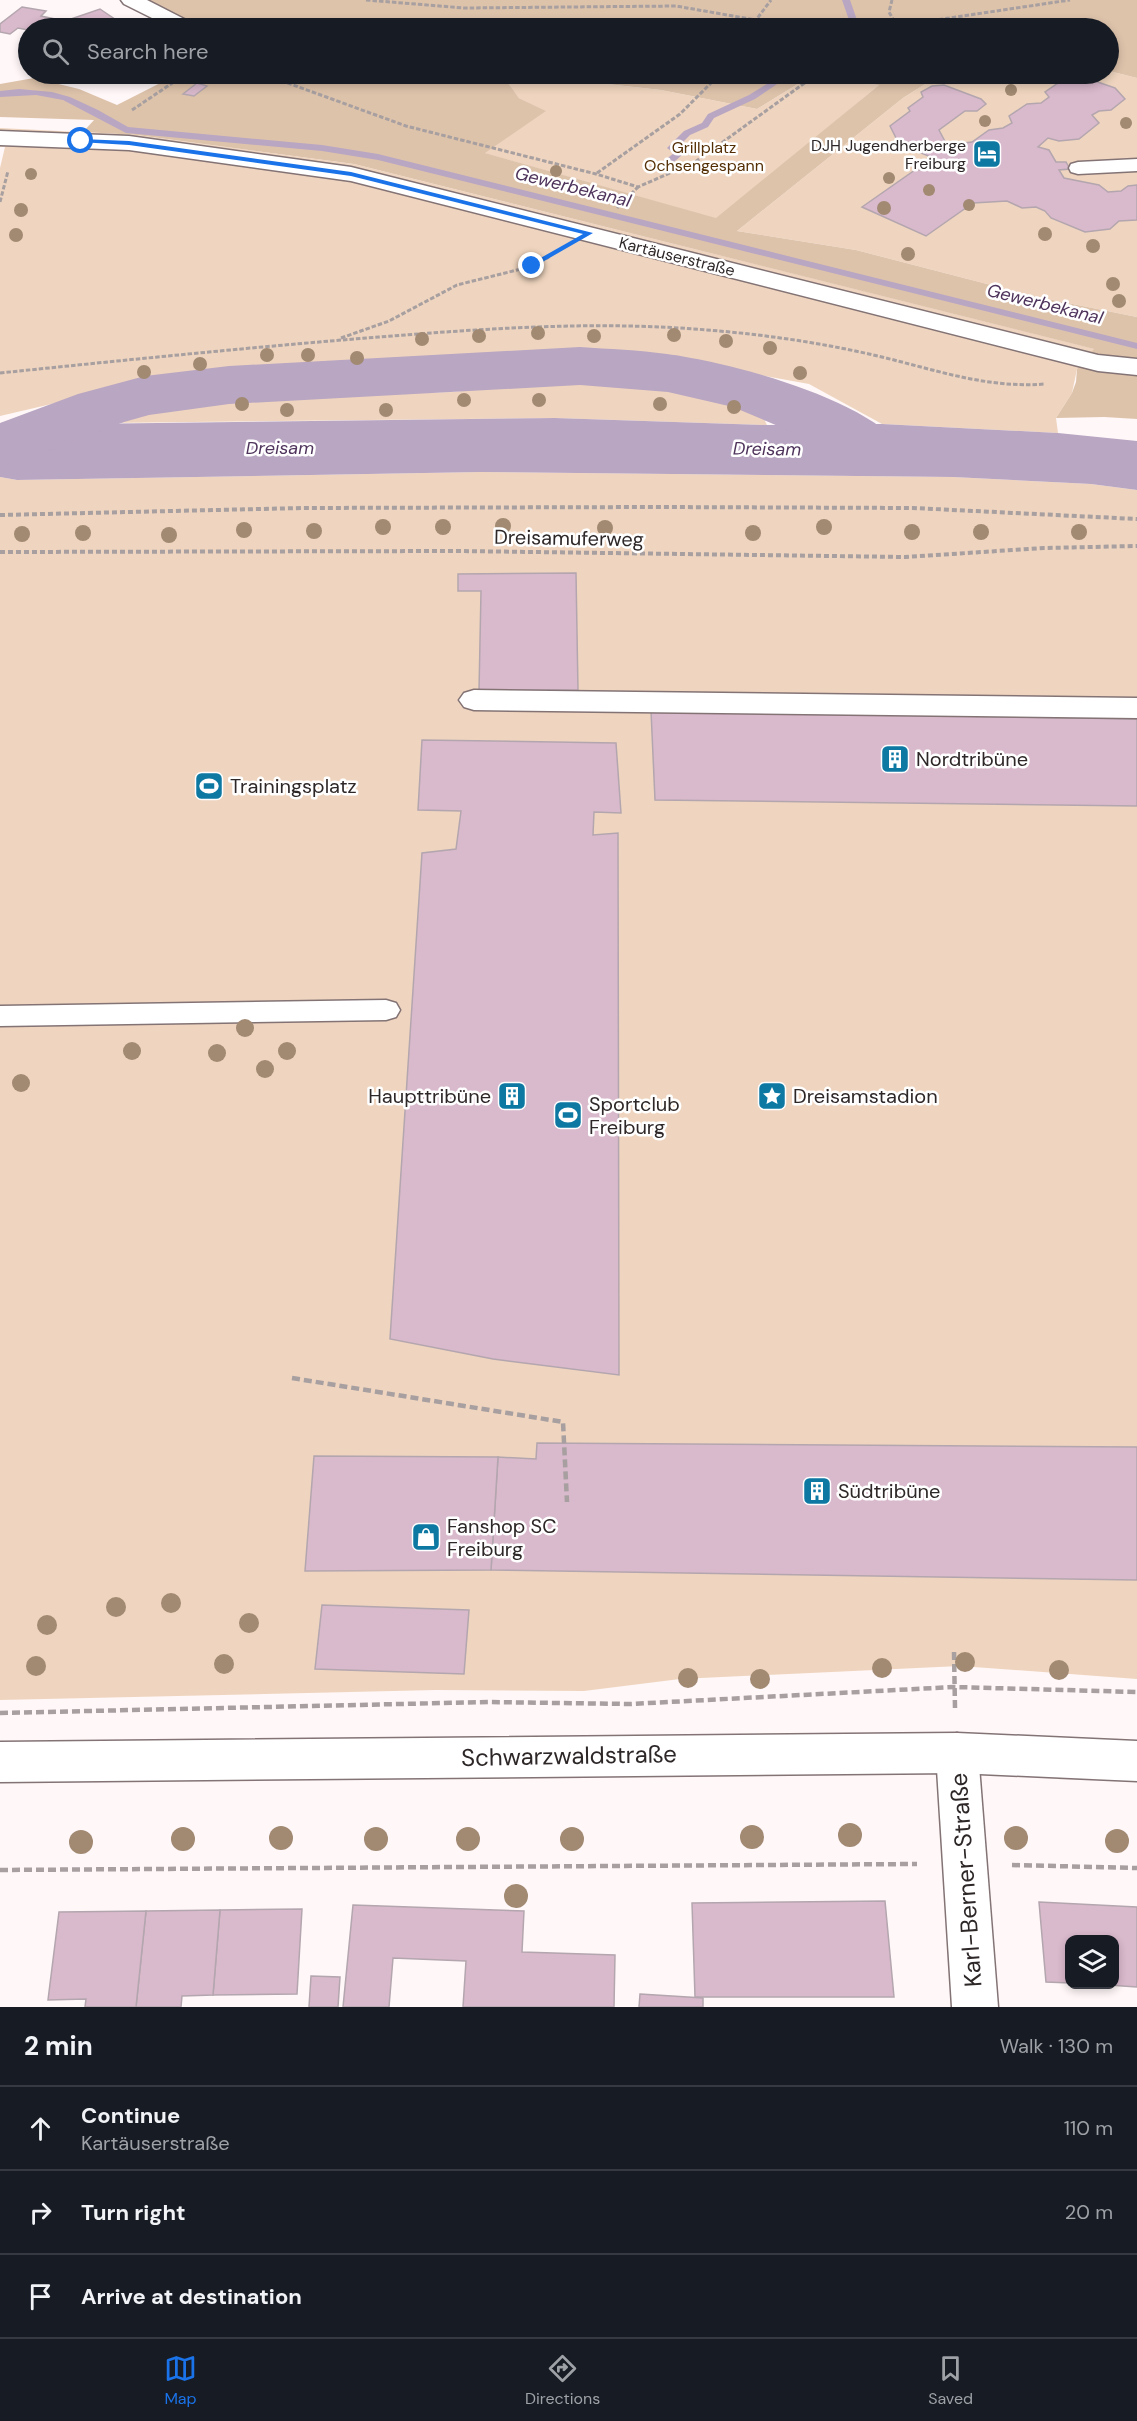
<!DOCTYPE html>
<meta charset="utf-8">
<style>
:root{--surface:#171b24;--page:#20242c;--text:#f1f3f6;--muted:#9ea1a6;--line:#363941;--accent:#1a73e8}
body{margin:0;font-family:"DM Sans",sans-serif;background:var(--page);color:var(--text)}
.controls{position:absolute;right:18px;bottom:18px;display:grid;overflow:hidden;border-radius:12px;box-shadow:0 3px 9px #0003}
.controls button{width:54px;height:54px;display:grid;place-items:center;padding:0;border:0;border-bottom:2px solid var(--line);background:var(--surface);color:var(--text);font:30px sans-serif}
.stop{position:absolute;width:18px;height:18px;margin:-14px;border:4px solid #1a73e8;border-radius:50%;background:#fff}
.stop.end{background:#1a73e8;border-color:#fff;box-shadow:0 2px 6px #0008}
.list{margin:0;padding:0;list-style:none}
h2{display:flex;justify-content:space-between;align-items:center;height:78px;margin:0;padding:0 24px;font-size:26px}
h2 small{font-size:20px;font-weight:400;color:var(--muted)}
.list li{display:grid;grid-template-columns:39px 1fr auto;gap:18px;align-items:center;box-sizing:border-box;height:84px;padding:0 24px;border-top:2px solid var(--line)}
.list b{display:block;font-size:22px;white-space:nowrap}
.list p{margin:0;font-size:20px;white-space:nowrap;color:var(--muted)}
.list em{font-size:20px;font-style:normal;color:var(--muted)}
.icon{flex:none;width:33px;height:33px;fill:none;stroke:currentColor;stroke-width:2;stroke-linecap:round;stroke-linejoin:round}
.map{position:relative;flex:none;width:1137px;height:2007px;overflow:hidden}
.search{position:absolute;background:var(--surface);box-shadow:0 3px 9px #0003;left:18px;right:18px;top:18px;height:66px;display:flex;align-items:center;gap:15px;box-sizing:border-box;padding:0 21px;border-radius:33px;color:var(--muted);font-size:22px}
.sheet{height:330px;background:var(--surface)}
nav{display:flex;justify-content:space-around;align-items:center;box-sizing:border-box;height:84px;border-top:2px solid var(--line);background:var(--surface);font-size:16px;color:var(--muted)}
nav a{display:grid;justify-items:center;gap:3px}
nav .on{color:var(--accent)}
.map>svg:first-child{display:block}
.green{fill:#efd5bf}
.forest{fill:#dec3ab}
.water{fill:#b9a6c2}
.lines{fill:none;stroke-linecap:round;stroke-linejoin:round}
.stream{fill:#b9a6c2;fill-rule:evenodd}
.river{fill:#b9a6c2;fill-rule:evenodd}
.building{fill:#d9b9cc;stroke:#b4a6ae;stroke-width:1.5}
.service-casing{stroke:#837375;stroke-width:3}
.pedestrian-casing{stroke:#837375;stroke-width:3}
.minor-casing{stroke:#837375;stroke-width:3}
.secondary-casing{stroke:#837375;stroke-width:3}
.path-far2{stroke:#a79fa0;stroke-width:3;stroke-dasharray:4.5 2;stroke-linecap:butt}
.path-far1{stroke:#a79fa0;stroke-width:4;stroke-dasharray:5 3;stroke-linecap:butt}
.path{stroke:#a79fa0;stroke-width:4.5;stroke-dasharray:8 4;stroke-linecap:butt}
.service{fill:#fff;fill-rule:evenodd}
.pedestrian{fill:#fff;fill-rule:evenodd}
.minor{fill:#fff;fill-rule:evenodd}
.secondary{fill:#fff;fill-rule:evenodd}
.tree{fill:#a18972}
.route{fill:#1a73e8}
.labels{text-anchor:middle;stroke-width:5;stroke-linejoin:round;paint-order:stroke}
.far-poi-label{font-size:16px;fill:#2e2728;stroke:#fff;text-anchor:end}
.far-park-label{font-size:16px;fill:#542f05;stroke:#fff}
.far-street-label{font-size:16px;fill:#2e2728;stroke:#fff}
.far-water-label{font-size:18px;font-style:italic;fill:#4f345c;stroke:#fff}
.street-label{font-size:20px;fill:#2e2728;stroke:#fff}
.poi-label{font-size:20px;fill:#2e2728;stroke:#fff;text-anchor:start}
.near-street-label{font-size:24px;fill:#2e2728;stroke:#fff}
</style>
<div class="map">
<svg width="1137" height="2007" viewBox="0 0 1137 2007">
<rect width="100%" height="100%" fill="#fff7f8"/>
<!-- green -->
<g class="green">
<polygon points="1109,71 1137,78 1137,317 1033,296 856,250 737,231 903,98 941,74 1108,74"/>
<polygon points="544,74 566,74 598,83 661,90 757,109 809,77 879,85 717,219 484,153 545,111 519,98 506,82"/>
<polygon points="0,128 137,135 354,164 1095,349 1077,369 1072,393 1056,418 1058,433 882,424 809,384 720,368 615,359 277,369 146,382 0,416 0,168 5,147 0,147"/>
<polygon points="574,377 687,387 756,403 767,425 555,418 108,423 115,413 249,398 453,392"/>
<polygon points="481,472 953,477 1091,484 1137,490 1137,1679 960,1666 680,1679 584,1691 436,1690 0,1700 0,477 17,480"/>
</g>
<!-- forest -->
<g class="forest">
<polygon points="145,0 1137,0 1137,78 1109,71 1108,28 197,28"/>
<polygon points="178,74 544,74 507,82 519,98 546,111 485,153 716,218 879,85 809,77 757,109 661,90 598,83 566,74 941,74 903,98 737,231 856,250 1033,296 1137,317 1137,419 1104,417 1056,418 1072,393 1076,382 1077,369 1094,349 354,164 137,135 83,132 94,120 0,117 0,84 34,78 79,89 117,105"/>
</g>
<!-- water -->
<polygon class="water" points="555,418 767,425 882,424 1058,433 1137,441 1137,490 1091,484 953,477 481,472 17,480 0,477 0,425"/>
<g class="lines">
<!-- stream -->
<g class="stream">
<polygon points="842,0 850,0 857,20 850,28 842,28 849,20"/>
<path d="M783,74H792L755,99L714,118L708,127L690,135L678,147L685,152C675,162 661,173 647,172V168L664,161L674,153L667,148L684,131L702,123L708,114L749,95Z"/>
<polygon points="19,89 52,92 70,97 98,110 128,127 322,145 378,154 1137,343 1137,349 378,160 322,151 126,133 63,100 36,95 0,97 0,91"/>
</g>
<!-- river -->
<path class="river" d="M580,347C609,349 639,350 667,354C729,362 870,399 905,451L896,465L872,471L848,465L809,439L733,407L668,392L580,385L229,404L149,415L124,422L24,460L0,466V423L78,394L145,376L229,366Z"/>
</g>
<!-- building -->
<g class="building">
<polygon points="22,7 46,11 41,16 64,21 55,28 28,30 18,28 10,34 0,32 0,24"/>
<polygon points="100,9 128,28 80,28 68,20"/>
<polygon points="1086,78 1115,88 1125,99 1111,110 1099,111 1092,115 1099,123 1079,139 1059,141 1048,138 1038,147 1049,150 1056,162 1066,162 1070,169 1059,170 1064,178 1099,185 1108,192 1121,191 1128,186 1137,185 1137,220 1119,221 1110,229 1085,232 1051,218 1045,211 1036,207 1022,208 1007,201 973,203 926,236 862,207 915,170 937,169 931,157 899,144 890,126 910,111 908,108 923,97 921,92 932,86 944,85 981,99 986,104 977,111 965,111 939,130 947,145 972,142 989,130 1003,128 1012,123 1009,116 1027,104 1041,103 1049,97 1045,92 1064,79"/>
<polygon points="197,83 207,86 194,96 183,94"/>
<polygon points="576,573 578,690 479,691 481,591 458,591 458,574"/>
<polygon points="651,711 1137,719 1137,806 655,800"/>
<polygon points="422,740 616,743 621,813 594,812 593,835 618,833 619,1375 493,1359 390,1339 422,853 456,849 461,811 418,810"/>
<polygon points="537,1443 1137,1447 1137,1580 491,1570 498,1457 536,1459"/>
<polygon points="314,1456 498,1457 491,1570 305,1571"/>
<polygon points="322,1605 469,1610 464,1674 315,1669"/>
<polygon points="885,1901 894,1997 695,1997 692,1903"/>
<polygon points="1039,1902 1137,1907 1137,1987 1094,1984 1114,1984 1114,1940 1070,1940 1070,1983 1046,1982"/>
<polygon points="353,1905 524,1911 522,1952 615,1955 614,2007 463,2007 466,1961 393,1958 389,2007 343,2007"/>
<polygon points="302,1909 297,1994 213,1995 220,1910"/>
<polygon points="220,1910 213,1995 182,1996 181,2007 136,2007 146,1911"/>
<polygon points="146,1911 136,2007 85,2007 86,1999 48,2000 59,1912"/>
<polygon points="311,1976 340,1977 338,2007 309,2007"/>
<polygon points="640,1994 703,1998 703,2007 639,2007"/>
</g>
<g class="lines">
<!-- service casing -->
<g class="service-casing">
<g id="service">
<polygon points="1137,159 1137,171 1078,174 1071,172 1069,168 1071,164 1078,162"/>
<polygon points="386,1000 396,1003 400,1010 396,1017 386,1020 0,1026 0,1006"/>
</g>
</g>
<!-- pedestrian casing -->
<g class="pedestrian-casing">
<polygon id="pedestrian" points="474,690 1137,698 1137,718 474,710 464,707 459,700 464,693"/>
</g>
<!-- minor casing -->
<g class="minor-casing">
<g id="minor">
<polygon points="121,0 147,0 194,24 198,28 172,28 124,4"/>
<polygon points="0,131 129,136 351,167 1098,355 1137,359 1137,375 1098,371 351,181 129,150 0,145"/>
<polygon points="957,1733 972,1739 978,1753 998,2007 952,2007 936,1753 942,1739"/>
</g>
</g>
<!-- secondary casing -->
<g class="secondary-casing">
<polygon id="secondary" points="957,1733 1137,1741 1137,1781 957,1773 0,1782 0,1742"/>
</g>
<!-- path-far2 -->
<g class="path-far2">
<polyline points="366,0 464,8 676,6 756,20"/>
<polyline points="894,21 909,24 1070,0"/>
<polyline points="750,28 771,0"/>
<polyline points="882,28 894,21 889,12 892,0"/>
<polyline points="263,74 406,126 596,174 638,187 695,162 817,74"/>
<polyline points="132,110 186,74"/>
<polyline points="597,173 680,114 720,74"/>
<polyline points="0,202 8,171"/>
<polyline points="617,208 638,187"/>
<polyline points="341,338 389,321 457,285 533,266 549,257"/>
<path d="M0,373C126,360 253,347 379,337C479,329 580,322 680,328C744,332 807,340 869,354C928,367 983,389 1045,384"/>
</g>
<!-- path-far1 -->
<g class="path-far1">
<polyline points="0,515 302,508 659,507 913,508 1137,519"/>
<polyline points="0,552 459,551 905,557 1044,548 1137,546"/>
</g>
<!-- path -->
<g class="path">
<polyline points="292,1378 563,1422 567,1502"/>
<polyline points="954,1652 955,1708"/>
<polyline points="0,1713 489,1702 630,1704 954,1687 1137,1692"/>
<polyline points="1012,1865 1137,1868"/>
<polyline points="0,1870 917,1864"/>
</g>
<!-- service -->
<use href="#service" class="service"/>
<!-- pedestrian -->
<use href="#pedestrian" class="pedestrian"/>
<!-- minor -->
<use href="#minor" class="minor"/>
<!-- secondary -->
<use href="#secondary" class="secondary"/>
</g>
<!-- trees -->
<g class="tree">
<circle cx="1011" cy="90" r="6"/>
<circle cx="985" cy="121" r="6"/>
<circle cx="1126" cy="123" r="6"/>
<circle cx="556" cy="171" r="6"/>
<circle cx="31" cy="174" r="6"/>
<circle cx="889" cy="178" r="6"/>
<circle cx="929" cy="190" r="6"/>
<circle cx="969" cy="205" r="6"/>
<circle cx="884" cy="208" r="7"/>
<circle cx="21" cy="210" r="7"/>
<circle cx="1045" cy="234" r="7"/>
<circle cx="16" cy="235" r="7"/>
<circle cx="1093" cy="246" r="7"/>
<circle cx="908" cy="254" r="7"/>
<circle cx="1113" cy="284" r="7"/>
<circle cx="1119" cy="301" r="7"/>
<circle cx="538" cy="333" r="7"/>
<circle cx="674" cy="335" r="7"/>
<circle cx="479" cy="336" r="7"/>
<circle cx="594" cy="336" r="7"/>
<circle cx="422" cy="339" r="7"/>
<circle cx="726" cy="341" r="7"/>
<circle cx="770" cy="348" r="7"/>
<circle cx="267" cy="355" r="7"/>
<circle cx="308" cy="355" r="7"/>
<circle cx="357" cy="358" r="7"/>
<circle cx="200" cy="364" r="7"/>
<circle cx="144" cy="372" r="7"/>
<circle cx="800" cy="373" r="7"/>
<circle cx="464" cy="400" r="7"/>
<circle cx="539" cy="400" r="7"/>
<circle cx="242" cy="404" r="7"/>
<circle cx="660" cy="404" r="7"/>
<circle cx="734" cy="407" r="7"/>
<circle cx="287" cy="410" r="7"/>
<circle cx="386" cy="410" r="7"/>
<circle cx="503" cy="526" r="8"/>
<circle cx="383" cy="527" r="8"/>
<circle cx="443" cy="527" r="8"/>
<circle cx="824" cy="527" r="8"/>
<circle cx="605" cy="528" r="8"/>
<circle cx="244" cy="530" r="8"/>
<circle cx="314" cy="531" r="8"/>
<circle cx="912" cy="532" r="8"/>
<circle cx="981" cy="532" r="8"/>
<circle cx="1079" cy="532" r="8"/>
<circle cx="83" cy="533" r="8"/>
<circle cx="753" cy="533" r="8"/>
<circle cx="22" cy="534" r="8"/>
<circle cx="169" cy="535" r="8"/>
<circle cx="245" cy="1028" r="9"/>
<circle cx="132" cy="1051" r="9"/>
<circle cx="287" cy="1051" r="9"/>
<circle cx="217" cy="1053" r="9"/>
<circle cx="265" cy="1069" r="9"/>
<circle cx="21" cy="1083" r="9"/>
<circle cx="171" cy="1603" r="10"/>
<circle cx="116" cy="1607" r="10"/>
<circle cx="249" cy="1623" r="10"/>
<circle cx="47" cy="1625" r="10"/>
<circle cx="965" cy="1662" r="10"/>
<circle cx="224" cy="1664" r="10"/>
<circle cx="36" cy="1666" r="10"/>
<circle cx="882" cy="1668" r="10"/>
<circle cx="1059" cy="1670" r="10"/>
<circle cx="688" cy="1678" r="10"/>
<circle cx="760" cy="1679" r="10"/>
<circle cx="850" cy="1835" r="12"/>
<circle cx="752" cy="1837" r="12"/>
<circle cx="281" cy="1838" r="12"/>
<circle cx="1016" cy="1838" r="12"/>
<circle cx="183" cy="1839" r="12"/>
<circle cx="376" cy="1839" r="12"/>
<circle cx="468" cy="1839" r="12"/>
<circle cx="572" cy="1839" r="12"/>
<circle cx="1117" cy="1841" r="12"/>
<circle cx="81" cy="1842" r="12"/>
<circle cx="516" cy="1896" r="12"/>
</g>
<!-- route -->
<polygon class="route" points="81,139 129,141 351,172 593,233 532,268 530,264 583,234 351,176 129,145 79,142"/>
<!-- icons -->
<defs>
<g id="hotel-square" transform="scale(1.5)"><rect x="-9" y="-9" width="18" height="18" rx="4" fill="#0d79a3" stroke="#fff"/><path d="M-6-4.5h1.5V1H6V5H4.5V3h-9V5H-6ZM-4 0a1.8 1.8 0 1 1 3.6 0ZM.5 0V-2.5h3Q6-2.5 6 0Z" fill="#fff"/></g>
<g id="building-square" transform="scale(1.5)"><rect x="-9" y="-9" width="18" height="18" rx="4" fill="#0d79a3" stroke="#fff"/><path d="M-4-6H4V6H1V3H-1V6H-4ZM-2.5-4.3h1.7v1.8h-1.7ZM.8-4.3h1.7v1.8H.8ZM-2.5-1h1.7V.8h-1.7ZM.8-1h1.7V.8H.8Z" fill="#fff"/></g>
<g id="stadium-square" transform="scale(1.5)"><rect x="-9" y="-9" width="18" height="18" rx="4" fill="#0d79a3" stroke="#fff"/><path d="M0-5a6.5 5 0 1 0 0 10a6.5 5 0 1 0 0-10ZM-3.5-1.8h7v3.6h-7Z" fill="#fff"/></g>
<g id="sight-square" transform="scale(1.5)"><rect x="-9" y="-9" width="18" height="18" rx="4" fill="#0d79a3" stroke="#fff"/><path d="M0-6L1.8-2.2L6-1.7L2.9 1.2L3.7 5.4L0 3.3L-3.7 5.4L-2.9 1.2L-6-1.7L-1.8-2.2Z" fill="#fff"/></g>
<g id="shop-square" transform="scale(1.5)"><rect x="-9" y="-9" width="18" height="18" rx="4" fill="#0d79a3" stroke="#fff"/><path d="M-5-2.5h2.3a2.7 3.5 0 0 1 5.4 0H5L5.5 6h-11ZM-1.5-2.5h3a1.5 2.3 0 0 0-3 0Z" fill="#fff"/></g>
</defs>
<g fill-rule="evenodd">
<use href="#hotel-square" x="987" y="154"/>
<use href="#building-square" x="895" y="759"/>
<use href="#stadium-square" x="209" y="786"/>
<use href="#building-square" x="512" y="1096"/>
<use href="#sight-square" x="772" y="1096"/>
<use href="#stadium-square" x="568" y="1115"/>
<use href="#building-square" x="817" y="1491"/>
<use href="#shop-square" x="426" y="1537"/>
</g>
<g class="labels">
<!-- far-poi labels -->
<g class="far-poi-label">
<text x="966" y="151">DJH Jugendherberge<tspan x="966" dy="18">Freiburg</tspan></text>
</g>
<!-- far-park labels -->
<g class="far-park-label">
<text x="704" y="153">Grillplatz<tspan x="704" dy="18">Ochsengespann</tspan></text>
</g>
<!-- far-street labels -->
<g class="far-street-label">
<text transform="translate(677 256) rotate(14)" y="6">Kartäuserstraße</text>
</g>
<!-- far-water labels -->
<g class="far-water-label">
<text transform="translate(573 187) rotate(14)" y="6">Gewerbekanal</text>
<text transform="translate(1045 304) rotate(14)" y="6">Gewerbekanal</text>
<text x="280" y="454">Dreisam</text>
<text transform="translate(767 449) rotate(1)" y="6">Dreisam</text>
</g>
<!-- street labels -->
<g class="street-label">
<text transform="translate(569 538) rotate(1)" y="7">Dreisamuferweg</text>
</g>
<!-- poi labels -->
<g class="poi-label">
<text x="916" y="766">Nordtribüne</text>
<text x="230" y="793">Trainingsplatz</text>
<text x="491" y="1103" text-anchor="end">Haupttribüne</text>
<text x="793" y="1103">Dreisamstadion</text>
<text x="589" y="1111">Sportclub<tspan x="589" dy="23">Freiburg</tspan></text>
<text x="838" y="1498">Südtribüne</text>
<text x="447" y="1533">Fanshop SC<tspan x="447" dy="23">Freiburg</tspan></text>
</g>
<!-- near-street labels -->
<g class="near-street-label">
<text transform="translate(569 1756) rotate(-1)" y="8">Schwarzwaldstraße</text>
<text transform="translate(966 1880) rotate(-94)" y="8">Karl-Berner-Straße</text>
</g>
</g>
</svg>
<div class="controls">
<button><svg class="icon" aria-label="layers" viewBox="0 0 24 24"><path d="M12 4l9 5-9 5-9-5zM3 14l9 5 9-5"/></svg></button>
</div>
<div class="stop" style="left:81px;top:141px"></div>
<div class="stop end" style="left:532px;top:266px"></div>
<div class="search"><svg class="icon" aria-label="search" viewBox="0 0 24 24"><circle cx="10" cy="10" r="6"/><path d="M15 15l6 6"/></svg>Search here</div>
</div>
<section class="sheet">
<h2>2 min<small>Walk · 130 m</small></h2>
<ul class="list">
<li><svg class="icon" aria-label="ahead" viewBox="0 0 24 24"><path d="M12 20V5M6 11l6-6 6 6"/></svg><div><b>Continue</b><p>Kartäuserstraße</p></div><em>110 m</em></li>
<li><svg class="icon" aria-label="right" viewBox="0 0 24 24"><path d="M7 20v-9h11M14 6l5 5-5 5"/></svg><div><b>Turn right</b></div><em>20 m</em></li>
<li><svg class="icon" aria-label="arrive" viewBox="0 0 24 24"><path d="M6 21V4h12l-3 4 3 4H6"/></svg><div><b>Arrive at destination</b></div></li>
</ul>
</section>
<nav>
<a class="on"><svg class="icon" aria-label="map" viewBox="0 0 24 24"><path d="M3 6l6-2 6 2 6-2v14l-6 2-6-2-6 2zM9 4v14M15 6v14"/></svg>Map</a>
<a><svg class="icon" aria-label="directions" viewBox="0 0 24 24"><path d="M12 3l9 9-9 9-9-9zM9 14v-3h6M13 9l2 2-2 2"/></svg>Directions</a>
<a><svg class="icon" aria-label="saved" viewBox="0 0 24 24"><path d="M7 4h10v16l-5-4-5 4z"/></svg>Saved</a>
</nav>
